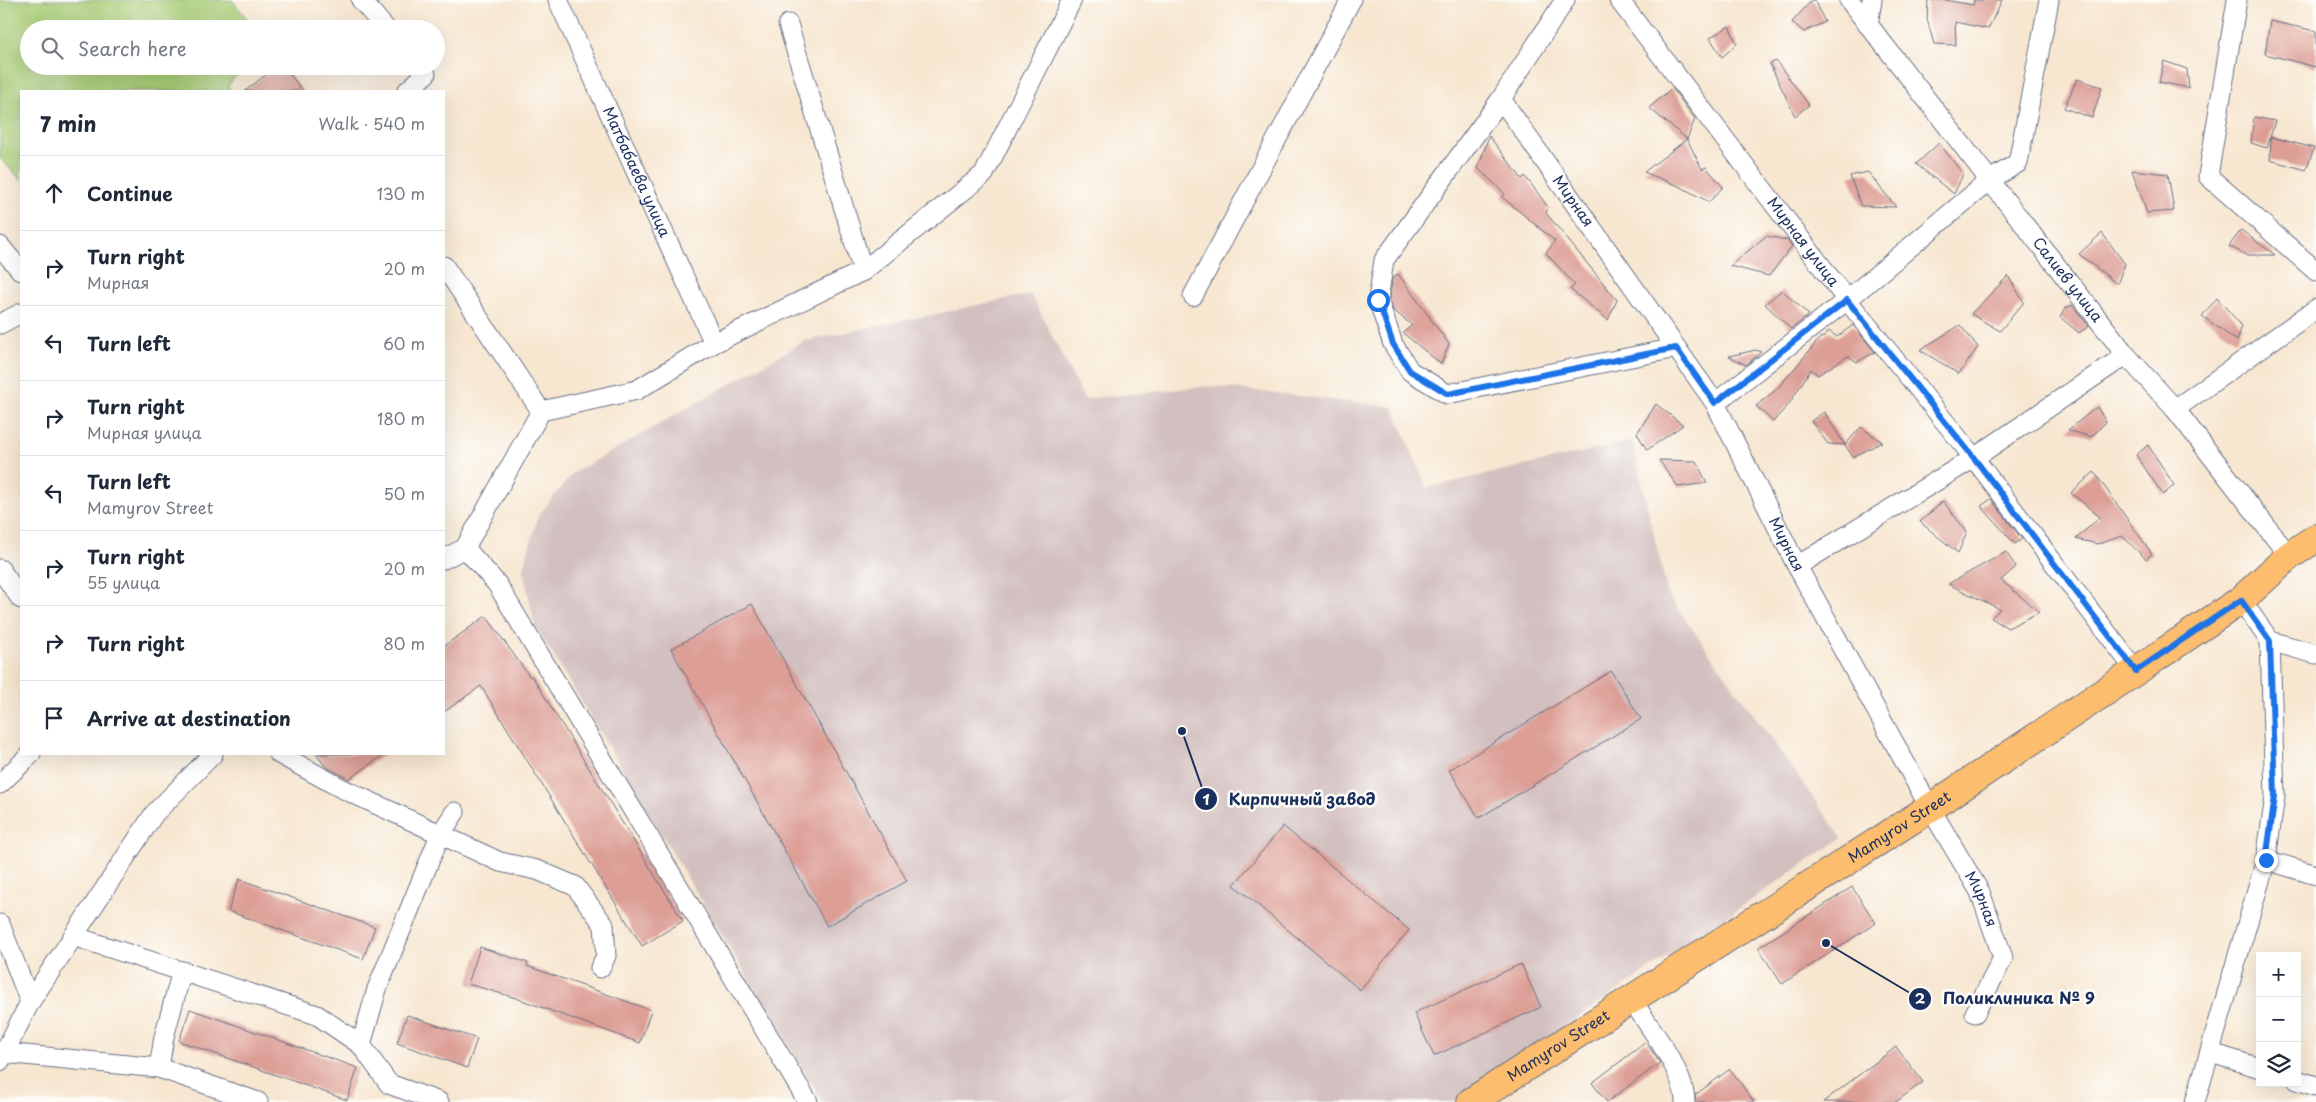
<!DOCTYPE html>
<meta charset="utf-8">
<style>
:root{--surface:#fff;--page:#f2f2f3;--text:#1f2937;--muted:#747a83;--line:#e0e1e3}
body{margin:0;font-family:"Playpen Sans",sans-serif;background:var(--page);color:var(--text)}
.controls{position:absolute;right:15px;bottom:15px;display:grid;overflow:hidden;border-radius:0px;box-shadow:0 5px 20px #0002}
.controls button{width:45px;height:45px;display:grid;place-items:center;padding:0;border:0;border-bottom:1px solid var(--line);background:var(--surface);color:var(--text);font:25px sans-serif}
.stop{position:absolute;width:15px;height:15px;margin:-11px;border:4px solid #1a73e8;border-radius:50%;background:#fff}
.stop.end{background:#1a73e8;border-color:#fff;box-shadow:0 1px 5px #0008}
.list{margin:0;padding:0;list-style:none}
h2{display:flex;justify-content:space-between;align-items:center;height:65px;margin:0;padding:0 20px;font-size:21px}
h2 small{font-size:16px;font-weight:400;color:var(--muted)}
.list li{display:grid;grid-template-columns:32px 1fr auto;gap:15px;align-items:center;box-sizing:border-box;height:75px;padding:0 20px;border-top:1px solid var(--line)}
.list b{display:block;font-size:19px;white-space:nowrap}
.list p{margin:0;font-size:16px;white-space:nowrap;color:var(--muted)}
.list em{font-size:16px;font-style:normal;color:var(--muted)}
.icon{flex:none;width:28px;height:28px;fill:none;stroke:currentColor;stroke-width:2;stroke-linecap:round;stroke-linejoin:round}
.map{position:relative;flex:none;width:2316px;height:1102px;overflow:hidden}
.search{position:absolute;background:var(--surface);box-shadow:0 5px 20px #0002;left:20px;top:20px;width:425px;height:55px;display:flex;align-items:center;gap:12px;box-sizing:border-box;padding:0 18px;border-radius:28px;color:var(--muted);font-size:19px}
.panel{position:absolute;background:var(--surface);box-shadow:0 5px 20px #0002;left:20px;top:90px;width:425px;height:665px;border-radius:0px}
.map>svg:first-child{display:block}
.industrial{fill:#d2bfbf}
.green{fill:#a7cc76;stroke:#617e6a}
.building{fill:#dc9e95}
.lines{fill:none;stroke-linecap:round;stroke-linejoin:round}
.minor-casing{stroke:#686f86;stroke-width:21}
.primary-casing{stroke:#686f86;stroke-width:30}
.minor{stroke:#fff;stroke-width:19}
.primary{stroke:#fcbd6e;stroke-width:28}
.route{stroke:#1a73e8;stroke-width:6}
.labels{text-anchor:middle;stroke-width:5;stroke-linejoin:round;paint-order:stroke}
.street-label{font-size:15px;fill:#1b2f5e;stroke:#fdfcf7}
.leader{fill:none;stroke:#1b2f5e;stroke-width:2}
.callout-dot{fill:#1b2f5e;stroke:#fdfcf7;stroke-width:2}
.mark-label{font-size:15px;text-anchor:middle;font-weight:bold;fill:#fff}
.callout-label{font-size:16px;text-anchor:middle;font-weight:bold;fill:#1b2f5e;stroke:#fdfcf7;stroke-width:5;stroke-linejoin:round;paint-order:stroke}
</style>
<div class="map">
<svg width="2316" height="1102" viewBox="0 0 2316 1102">
<rect width="100%" height="100%" fill="#fdfcf7"/>
<filter id="ink" filterUnits="userSpaceOnUse"><feTurbulence type="fractalNoise" baseFrequency=".02" numOctaves="2"/><feDisplacementMap in="SourceGraphic" scale="10" xChannelSelector="R" yChannelSelector="G"/><feConvolveMatrix kernelMatrix="1 2 1 2 8 2 1 2 1" color-interpolation-filters="sRGB"/></filter>
<filter id="wash" filterUnits="userSpaceOnUse"><feTurbulence type="fractalNoise" baseFrequency=".0096" numOctaves="4" result="noise"/><feDisplacementMap in="SourceGraphic" scale="20" xChannelSelector="R" yChannelSelector="G"/><feGaussianBlur stdDeviation="1.12" result="paint"/><feColorMatrix in="noise" values="0 0 0 0 0 0 0 0 0 0 0 0 0 0 0 0 0 1.4 0 .05"/><feComposite in="paint" operator="in"/></filter>
<g filter="url(#wash)">
<rect width="100%" height="100%" fill="#f7e6d0"/>
<!-- industrial -->
<polygon class="industrial" points="1031,294 1084,399 1210,386 1393,407 1427,488 1632,441 1668,595 1842,838 1454,1102 823,1102 535,625 523,570 538,516 572,474 805,341"/>
<!-- green -->
<polygon class="green" points="0,0 232,0 256,29 29,29 29,66 243,66 228,86 231,91 21,91 21,180 0,158"/>
<g id="blocks">
<!-- building -->
<g class="building">
<polygon points="1812,0 1814,0 1825,22 1804,32 1792,22"/>
<polygon points="1928,0 1945,0 1973,5 1974,0 2002,0 1988,29 1955,22 1956,45 1934,44 1927,19"/>
<polygon points="2270,21 2316,31 2316,67 2265,54"/>
<polygon points="1729,26 1737,44 1722,57 1710,38"/>
<polygon points="1776,61 1809,105 1795,116 1770,64"/>
<polygon points="2164,61 2187,69 2189,88 2159,82"/>
<polygon points="277,66 283,66 303,91 245,91"/>
<polygon points="2077,79 2102,87 2092,118 2064,108"/>
<polygon points="1672,88 1695,119 1687,139 1649,108"/>
<polygon points="2254,117 2275,121 2267,148 2251,143"/>
<polygon points="1489,136 1522,179 1525,176 1548,207 1546,213 1617,300 1608,320 1570,289 1575,285 1546,253 1555,241 1502,197 1505,194 1478,168"/>
<polygon points="2271,137 2314,148 2306,170 2270,160"/>
<polygon points="1687,139 1702,169 1706,167 1723,187 1709,202 1681,187 1644,172"/>
<polygon points="1939,143 1963,174 1954,194 1916,164"/>
<polygon points="2132,170 2168,174 2174,211 2147,213"/>
<polygon points="1868,172 1896,207 1861,206 1850,176"/>
<polygon points="2241,230 2275,255 2246,255 2229,246"/>
<polygon points="2102,233 2125,264 2117,284 2079,254"/>
<polygon points="1766,236 1787,240 1792,246 1769,276 1730,266"/>
<polygon points="1398,274 1449,344 1441,364 1403,333 1412,325 1393,310 1390,299 1392,279"/>
<polygon points="2008,276 2024,302 2000,331 1971,314"/>
<polygon points="1782,290 1809,315 1791,329 1765,304"/>
<polygon points="2217,298 2242,326 2237,341 2202,316"/>
<polygon points="2072,305 2089,326 2079,333 2060,317 2066,308"/>
<polygon points="1853,325 1875,352 1857,362 1848,356 1818,375 1811,369 1789,404 1773,422 1756,406 1778,388 1821,337 1823,338 1829,331 1837,337"/>
<polygon points="1960,325 1978,347 1959,374 1920,350"/>
<polygon points="1756,350 1761,352 1746,365 1729,356"/>
<polygon points="1656,404 1683,425 1647,450 1637,433"/>
<polygon points="2097,407 2106,422 2091,437 2068,430"/>
<polygon points="1824,412 1845,445 1828,444 1811,421"/>
<polygon points="1861,427 1882,442 1853,457 1845,445"/>
<polygon points="2148,445 2174,485 2163,495 2136,455"/>
<polygon points="1659,460 1696,461 1707,483 1678,487"/>
<polygon points="2094,472 2152,554 2146,559 2122,536 2098,544 2076,539 2100,517 2071,493"/>
<polygon points="1991,499 2022,539 2015,544 1981,506"/>
<polygon points="1943,501 1967,532 1958,553 1920,522"/>
<polygon points="2006,552 2016,567 2001,580 2039,612 2008,628 1991,618 2000,609 1948,584"/>
<polygon points="752,604 907,881 827,926 671,649"/>
<polygon points="486,616 530,677 532,676 683,921 642,946 481,686 444,712 444,646"/>
<polygon points="1611,671 1641,719 1479,818 1449,770"/>
<polygon points="316,754 385,754 349,779 325,766"/>
<polygon points="1283,826 1409,930 1360,990 1234,885"/>
<polygon points="239,879 375,927 363,959 228,911"/>
<polygon points="1852,887 1876,923 1782,984 1758,948"/>
<polygon points="480,947 528,963 527,966 651,1010 640,1043 516,998 468,984"/>
<polygon points="1521,964 1541,1007 1434,1056 1414,1013"/>
<polygon points="190,1009 358,1068 347,1100 179,1041"/>
<polygon points="407,1015 477,1039 467,1068 397,1043"/>
<polygon points="1646,1042 1660,1063 1607,1102 1592,1083"/>
<polygon points="1896,1047 1923,1082 1896,1102 1823,1102"/>
<polygon points="1730,1069 1754,1102 1696,1102 1695,1095"/>
</g>
</g>
</g>
<g filter="url(#ink)">
<use href="#blocks" fill-opacity="0" stroke="#686f86" stroke-width="1"/>
<g class="lines">
<!-- minor casing -->
<g class="minor-casing">
<g id="minor">
<polyline points="361,0 386,29"/>
<path id="s1" d="M558,0L714,343"/>
<polyline points="1565,0 1501,99 1384,260 1378,300 1393,344 1410,371 1447,394 1676,348"/>
<path id="s2" d="M1619,0L1847,300L1974,458L2136,671"/>
<path id="s3" d="M1849,0L2126,355L2175,409L2289,556"/>
<polyline points="2237,0 2208,176 2316,271"/>
<polyline points="788,24 863,271"/>
<polyline points="1868,25 1872,0"/>
<polyline points="407,91 426,74 420,66"/>
<path id="s4" d="M1501,99L1715,403L1797,566L1930,808L1980,892L2003,958L1975,1013"/>
<polyline points="0,246 21,271"/>
<polyline points="444,266 541,411"/>
<polyline points="1193,296 1351,0"/>
<polyline points="0,324 21,313"/>
<polyline points="1715,403 1847,300 1990,180 2018,163 2049,0"/>
<polyline points="2175,409 2316,309"/>
<polyline points="465,548 497,584 808,1102"/>
<polyline points="444,559 465,548 541,411 637,390 714,343 863,271 984,174 1072,0"/>
<polyline points="1797,566 1974,458 2126,355"/>
<polyline points="0,569 21,599"/>
<polyline points="2241,600 2270,641 2316,654"/>
<polyline points="279,754 341,788 500,862 537,870 575,886 604,925 606,956 600,968"/>
<polyline points="0,784 31,754"/>
<polyline points="2266,860 2316,875"/>
<polyline points="0,924 30,1002"/>
<polyline points="73,936 317,1015 361,1045"/>
<path d="M1632,1000C1648,1026 1685,1071 1685,1102"/>
<polyline points="4,1053 159,1068 258,1102"/>
<polyline points="2211,1053 2260,1068"/>
<polyline points="0,1061 30,1002 154,814 213,754"/>
<polyline points="159,1068 164,1037 182,971"/>
<polyline points="2297,1080 2316,1086"/>
<polyline points="439,1102 389,1084 361,1045 377,989 440,835 455,812"/>
<polyline points="2195,1102 2266,860 2275,796 2270,641"/>
</g>
</g>
<!-- primary casing -->
<g class="primary-casing">
<g id="primary">
<path id="s5" d="M1471,1102L1930,808L2136,671L2241,600L2289,556L2316,538"/>
</g>
</g>
<!-- minor -->
<use href="#minor" class="minor"/>
<!-- primary -->
<use href="#primary" class="primary"/>
</g>
</g>
<g class="lines" filter="url(#ink)">
<!-- route -->
<polyline class="route" points="1378,300 1393,344 1410,371 1448,394 1676,348 1715,403 1847,300 1974,458 2136,671 2241,600 2270,641 2275,796 2266,860"/>
</g>
<g class="labels">
<!-- street labels -->
<g class="street-label">
<text dy="5" stroke="none"><textPath href="#s1" startOffset="189">Матбабаева улица</textPath></text>
<text dy="5" stroke="none"><textPath href="#s4" startOffset="125">Мирная</textPath></text>
<text dy="5" stroke="none"><textPath href="#s2" startOffset="304">Мирная улица</textPath></text>
<text dy="5" stroke="none"><textPath href="#s3" startOffset="355">Салиев улица</textPath></text>
<text dy="5" stroke="none"><textPath href="#s4" startOffset="530">Мирная</textPath></text>
<text dy="5" stroke="none"><textPath href="#s5" startOffset="509">Mamyrov Street</textPath></text>
<text dy="5" stroke="none"><textPath href="#s4" startOffset="935">Мирная</textPath></text>
<text dy="5" stroke="none"><textPath href="#s5" startOffset="104">Mamyrov Street</textPath></text>
</g>
</g>
<!-- callouts -->
<path class="leader" d="M1182 731L1206 799M1826 943L1920 999"/>
<g class="callout-dot">
<circle cx="1182" cy="731" r="5"/>
<circle cx="1826" cy="943" r="5"/>
<circle cx="1206" cy="799" r="12"/>
<circle cx="1920" cy="999" r="12"/>
</g>
<g class="mark-label">
<text x="1206" y="805">1</text>
<text x="1920" y="1004">2</text>
</g>
<g class="callout-label">
<text x="1302" y="805">Кирпичный завод</text>
<text x="2019" y="1004">Поликлиника № 9</text>
</g>
</svg>
<div class="controls">
<button>+</button>
<button>−</button>
<button><svg class="icon" aria-label="layers" viewBox="0 0 24 24"><path d="M12 4l9 5-9 5-9-5zM3 14l9 5 9-5"/></svg></button>
</div>
<div class="stop" style="left:1378px;top:300px"></div>
<div class="stop end" style="left:2266px;top:860px"></div>
<div class="search"><svg class="icon" aria-label="search" viewBox="0 0 24 24"><circle cx="10" cy="10" r="6"/><path d="M15 15l6 6"/></svg>Search here</div>
<section class="panel">
<h2>7 min<small>Walk · 540 m</small></h2>
<ul class="list">
<li><svg class="icon" aria-label="ahead" viewBox="0 0 24 24"><path d="M12 20V5M6 11l6-6 6 6"/></svg><div><b>Continue</b></div><em>130 m</em></li>
<li><svg class="icon" aria-label="right" viewBox="0 0 24 24"><path d="M7 20v-9h11M14 6l5 5-5 5"/></svg><div><b>Turn right</b><p>Мирная</p></div><em>20 m</em></li>
<li><svg class="icon" aria-label="left" viewBox="0 0 24 24"><path d="M17 20v-9H6M10 6l-5 5 5 5"/></svg><div><b>Turn left</b></div><em>60 m</em></li>
<li><svg class="icon" aria-label="right" viewBox="0 0 24 24"><path d="M7 20v-9h11M14 6l5 5-5 5"/></svg><div><b>Turn right</b><p>Мирная улица</p></div><em>180 m</em></li>
<li><svg class="icon" aria-label="left" viewBox="0 0 24 24"><path d="M17 20v-9H6M10 6l-5 5 5 5"/></svg><div><b>Turn left</b><p>Mamyrov Street</p></div><em>50 m</em></li>
<li><svg class="icon" aria-label="right" viewBox="0 0 24 24"><path d="M7 20v-9h11M14 6l5 5-5 5"/></svg><div><b>Turn right</b><p>55 улица</p></div><em>20 m</em></li>
<li><svg class="icon" aria-label="right" viewBox="0 0 24 24"><path d="M7 20v-9h11M14 6l5 5-5 5"/></svg><div><b>Turn right</b></div><em>80 m</em></li>
<li><svg class="icon" aria-label="arrive" viewBox="0 0 24 24"><path d="M6 21V4h12l-3 4 3 4H6"/></svg><div><b>Arrive at destination</b></div></li>
</ul>
</section>
</div>
